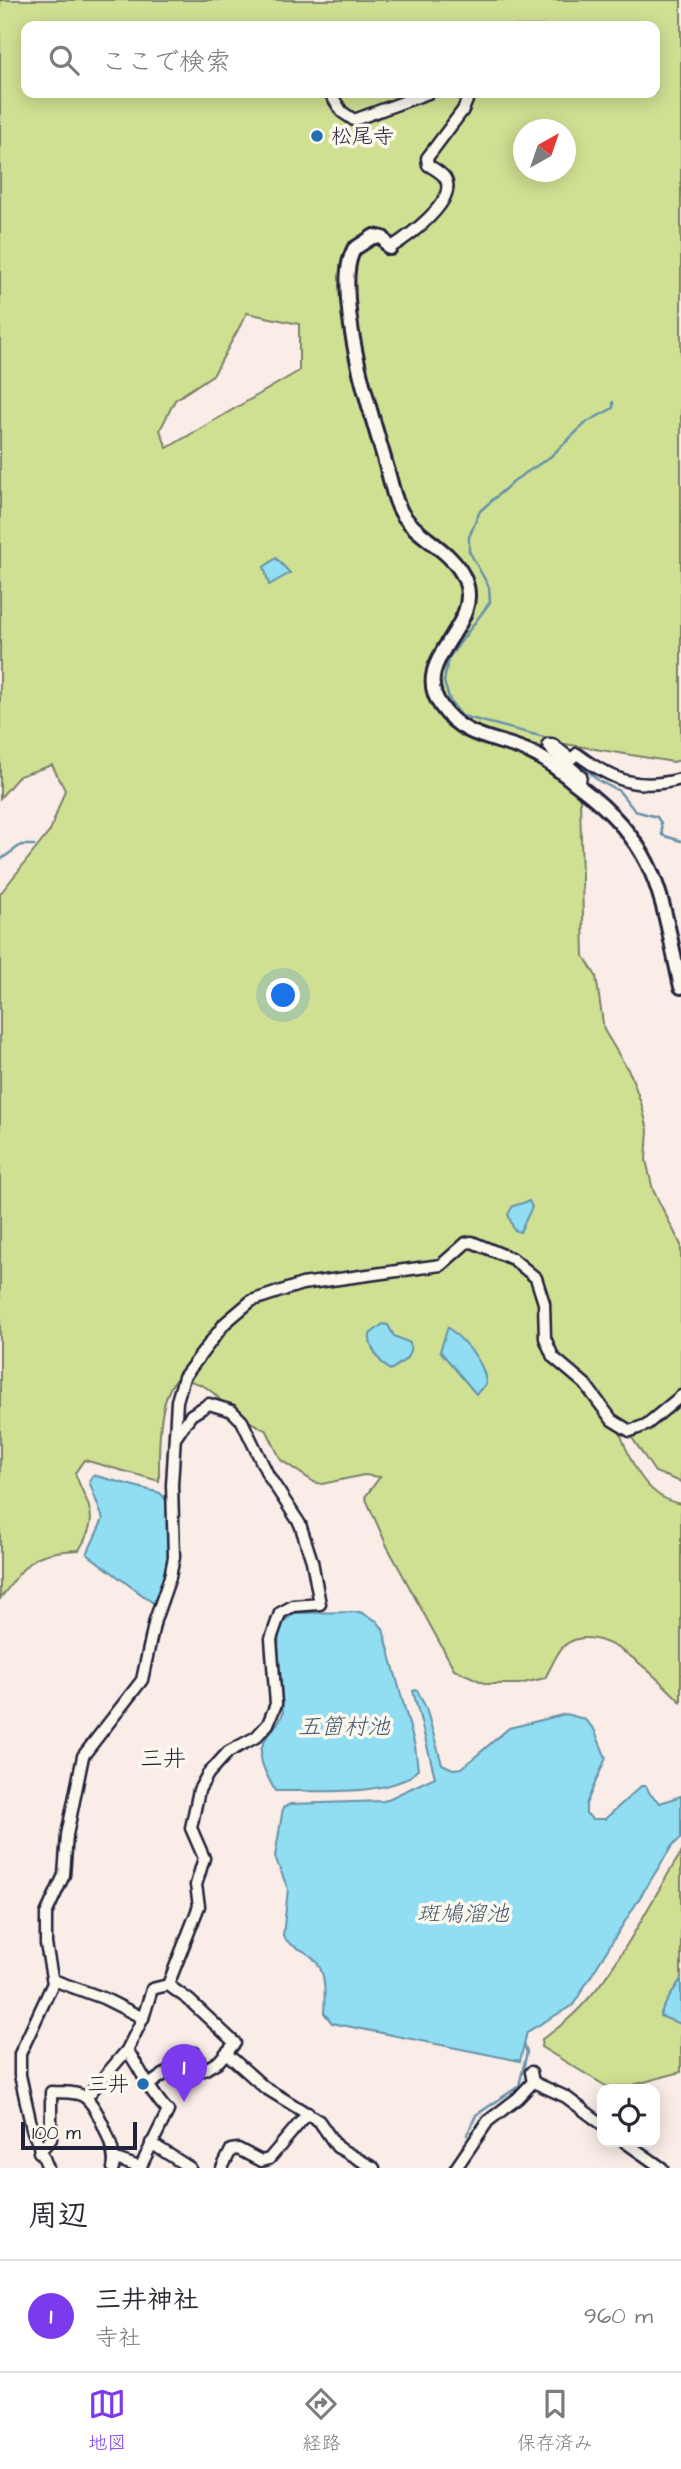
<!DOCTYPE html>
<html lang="ja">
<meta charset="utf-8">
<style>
:root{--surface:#fff;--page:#f7f7f7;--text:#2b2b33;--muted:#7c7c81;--line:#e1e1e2;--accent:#7c3aed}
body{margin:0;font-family:"Architects Daughter","Klee One",sans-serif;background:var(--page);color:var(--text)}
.controls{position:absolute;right:21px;bottom:21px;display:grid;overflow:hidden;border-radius:14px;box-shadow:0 4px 18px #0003}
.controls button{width:63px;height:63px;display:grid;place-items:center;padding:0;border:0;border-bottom:2px solid var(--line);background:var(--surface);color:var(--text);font:35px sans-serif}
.compass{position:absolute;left:513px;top:119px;width:63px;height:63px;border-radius:50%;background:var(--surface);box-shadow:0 4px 18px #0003;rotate:40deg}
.scale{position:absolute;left:21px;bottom:18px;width:116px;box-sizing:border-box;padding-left:7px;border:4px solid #22223b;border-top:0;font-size:19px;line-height:24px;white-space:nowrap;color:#22223b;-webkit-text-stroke:5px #fbf7ec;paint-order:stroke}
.you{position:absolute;left:284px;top:996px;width:24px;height:24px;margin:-18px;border:5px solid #fff;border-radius:50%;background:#1a73e8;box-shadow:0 0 0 10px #1a73e833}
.badge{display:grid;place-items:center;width:46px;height:46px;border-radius:50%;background:var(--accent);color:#fff;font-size:23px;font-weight:700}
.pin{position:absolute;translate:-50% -58px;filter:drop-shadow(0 2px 4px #0008)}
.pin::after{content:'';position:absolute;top:37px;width:24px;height:21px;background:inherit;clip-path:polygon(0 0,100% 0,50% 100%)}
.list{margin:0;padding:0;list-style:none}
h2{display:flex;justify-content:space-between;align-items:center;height:91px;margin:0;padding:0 28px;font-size:30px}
h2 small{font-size:23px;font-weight:400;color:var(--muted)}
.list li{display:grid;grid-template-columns:46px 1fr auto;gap:21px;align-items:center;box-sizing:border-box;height:112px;padding:0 28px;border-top:2px solid var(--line)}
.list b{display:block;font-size:26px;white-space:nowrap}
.list p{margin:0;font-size:23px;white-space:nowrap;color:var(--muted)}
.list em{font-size:23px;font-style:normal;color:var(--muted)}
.icon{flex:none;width:38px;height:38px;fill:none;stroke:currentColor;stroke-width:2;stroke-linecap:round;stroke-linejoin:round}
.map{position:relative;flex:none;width:681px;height:2168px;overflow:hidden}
.search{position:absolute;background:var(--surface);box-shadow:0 4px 18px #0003;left:21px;right:21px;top:21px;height:77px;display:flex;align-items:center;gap:18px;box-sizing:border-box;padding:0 24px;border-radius:14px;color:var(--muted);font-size:26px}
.sheet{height:203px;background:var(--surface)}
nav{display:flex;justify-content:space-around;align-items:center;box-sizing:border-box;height:98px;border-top:2px solid var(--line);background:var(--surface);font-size:19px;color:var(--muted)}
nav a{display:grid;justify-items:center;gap:4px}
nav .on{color:var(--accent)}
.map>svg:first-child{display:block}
.green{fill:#d0e093;stroke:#798167;stroke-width:2;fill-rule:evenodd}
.water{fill:#91ddf1;stroke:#6592a8;stroke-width:2}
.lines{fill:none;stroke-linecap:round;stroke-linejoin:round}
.stream{stroke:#6592a8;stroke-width:2.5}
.minor-casing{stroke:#22223b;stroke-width:15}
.major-casing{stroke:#22223b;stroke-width:18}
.minor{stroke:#fbf7ec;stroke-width:10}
.major{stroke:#fbf7ec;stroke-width:12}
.poi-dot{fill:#1f6fb2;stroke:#fbf7ec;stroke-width:2.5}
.labels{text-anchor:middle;stroke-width:7;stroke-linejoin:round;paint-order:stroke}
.poi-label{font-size:21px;fill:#22223b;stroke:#fbf7ec;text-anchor:start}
.water-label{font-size:23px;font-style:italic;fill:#435a72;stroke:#fbf7ec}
.neighbourhood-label{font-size:23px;fill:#22223b;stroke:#fbf7ec}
</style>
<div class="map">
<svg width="681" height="2168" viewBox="0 0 681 2168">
<rect width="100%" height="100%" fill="#faece7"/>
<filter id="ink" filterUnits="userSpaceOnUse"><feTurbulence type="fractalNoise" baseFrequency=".0143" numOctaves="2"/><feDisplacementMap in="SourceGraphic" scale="14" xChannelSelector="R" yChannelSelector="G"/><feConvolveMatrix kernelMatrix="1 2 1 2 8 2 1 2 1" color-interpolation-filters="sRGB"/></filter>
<g filter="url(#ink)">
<!-- green -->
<g class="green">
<path d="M0,0H681V760L673,762L565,744L580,800L584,956L596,976L604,1030L631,1075L642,1106L648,1130L646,1160L653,1190L681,1245V1482L655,1472L626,1429L620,1433C631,1463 646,1498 681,1504V1702C657,1678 604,1621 568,1643C558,1648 551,1668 545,1678L519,1684H486L454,1669L387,1546L365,1497L380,1477L364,1475L322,1484L314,1482L281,1460L267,1431L245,1419L236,1407L224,1405C210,1386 198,1381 176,1379C157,1402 159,1452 159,1481L84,1460L75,1473C88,1508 101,1515 79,1550C29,1552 29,1561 0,1599V894L50,831L65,790L52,765L19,776L0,798ZM26,26H655V93H26ZM524,130H566V172H524ZM247,313L299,324V371L167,448L160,430L175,400L214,374Z"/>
<path d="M681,1853V2072L629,2086H606L541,2047L542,2039C609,1997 639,1918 681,1853Z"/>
</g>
<!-- water -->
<g class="water">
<polygon points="276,558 290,573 269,585 264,567"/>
<polygon points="529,1201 532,1207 520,1232 514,1230 508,1214 513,1206"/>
<path d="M383,1324L388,1325L394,1336L410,1343C413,1358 401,1363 390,1370C380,1363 368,1346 370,1334Z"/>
<path d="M448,1327C464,1342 485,1360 486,1384L476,1394L440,1351Z"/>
<path d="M93,1475L160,1493C182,1511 163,1582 156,1605L87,1554L103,1519L89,1481Z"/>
<path d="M360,1612L377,1621L383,1629L415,1746L418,1769C397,1798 308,1790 275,1791C266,1773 253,1755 267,1737C273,1728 279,1724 283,1713L278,1647L280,1624L295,1613Z"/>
<path d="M417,1690L426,1708L442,1764L453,1769L462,1768L509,1728L566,1714L584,1719L594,1729L606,1758L586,1804V1813L592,1819H605L641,1786H646L650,1794L660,1803L681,1796V1838L672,1846L573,2005L527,2032L520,2061L332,2023L324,2013C325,1990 328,1965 305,1952C296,1947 289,1945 283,1936L288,1889L275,1857L283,1808L290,1804L384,1801L435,1777L413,1691Z"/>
<path d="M681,1979V2024L660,2016C661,2009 676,1987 681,1979Z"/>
</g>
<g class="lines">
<!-- stream -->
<g class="stream">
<polyline points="569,752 560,741 462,716 450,701 444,682 448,659 490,602 489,587 469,551 469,537 480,511 515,480 550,457 587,422 613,408 613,402"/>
<polyline points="576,759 599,781 619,791 635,811 657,817 661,823 662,835 681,841"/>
<polyline points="0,860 21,845 34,845"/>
<polyline points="467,2135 476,2115 519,2086 527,2052 524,2044"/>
</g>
<!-- minor casing -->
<g class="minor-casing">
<g id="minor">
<polyline points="330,93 342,112 354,120 428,93"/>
<path d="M390,248C406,238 459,201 445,178C442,173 433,168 428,165L427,158L463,110L470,93"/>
<path d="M579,786L581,776L553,752L548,744H552L571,759L577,754C612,780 637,791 681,779"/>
<path d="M53,1980L103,1998L143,2018L127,2050C142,2071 150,2093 168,2111L140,2168"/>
<polyline points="168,1985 199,1906 196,1885 204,1858 191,1828 199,1790 208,1774 228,1752 256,1737 268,1724 276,1704 271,1639 280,1613 293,1606 320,1604 312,1561 300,1524 268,1475 242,1421 232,1411 209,1404 191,1415 176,1437"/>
<polyline points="143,2018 152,1989 168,1985 189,2000 235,2043 219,2061 204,2070 195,2053 150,2084"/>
<polyline points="226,2053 264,2087 319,2121 337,2147 374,2168"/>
<polyline points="533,2082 566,2097 602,2124"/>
<polyline points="86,2098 127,2050"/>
<polyline points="625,2142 662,2168"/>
<polyline points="151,2143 190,2168"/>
<path d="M39,2152L51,2139V2092C62,2093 76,2091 85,2097C98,2108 118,2153 113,2168"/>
<polyline points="116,2159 139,2167"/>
<polyline points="48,2168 32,2129 20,2075 20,2054 53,1983 46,1944 46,1914 64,1875 67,1835 83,1756 142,1680 155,1620 170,1577 174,1557 172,1485 177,1401 184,1377 225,1323 251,1301 302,1284 441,1265 466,1243 472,1242 513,1259 536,1278 544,1303 545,1338 553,1357 585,1384 612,1420 630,1431 646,1425 681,1396"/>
<polyline points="222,2168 231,2150 238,2149 261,2161 269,2159 308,2113"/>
<polyline points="456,2168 488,2121 518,2098 533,2082 531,2072"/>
</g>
</g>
<!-- major casing -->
<g class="major-casing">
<path id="major" d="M390,248L383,238L374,236L354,249C346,264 347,284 348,300C352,356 371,412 386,465C391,481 394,502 403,515C420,540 453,550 465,580C484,627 408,659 441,706C464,740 498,737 532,753C550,761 564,775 580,787C660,848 660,894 681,987"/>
</g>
<!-- minor -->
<use href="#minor" class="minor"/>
<!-- major -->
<use href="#major" class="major"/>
</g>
</g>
<!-- markers -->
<g class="poi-dot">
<circle cx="317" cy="136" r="7"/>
<circle cx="143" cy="2084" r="7"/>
</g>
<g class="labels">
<!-- poi labels -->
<g class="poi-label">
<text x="331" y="143">松尾寺</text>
<text x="129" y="2091" text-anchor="end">三井</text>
</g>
<!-- water labels -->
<g class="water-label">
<text x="344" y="1734">五箇村池</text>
<text x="463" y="1921">斑鳩溜池</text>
</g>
<!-- neighbourhood labels -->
<g class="neighbourhood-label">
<text x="163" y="1766">三井</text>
</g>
</g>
</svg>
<div class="controls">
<button><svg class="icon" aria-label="locate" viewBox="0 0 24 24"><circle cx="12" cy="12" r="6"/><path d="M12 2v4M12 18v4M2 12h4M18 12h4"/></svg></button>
</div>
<svg class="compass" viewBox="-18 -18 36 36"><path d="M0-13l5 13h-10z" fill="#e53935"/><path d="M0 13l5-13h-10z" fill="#7c7c81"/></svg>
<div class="scale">100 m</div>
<div class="you"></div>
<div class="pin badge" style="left:184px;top:2102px">1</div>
<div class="search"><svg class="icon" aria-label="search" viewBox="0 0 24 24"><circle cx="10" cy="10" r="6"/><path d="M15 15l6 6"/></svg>ここで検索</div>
</div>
<section class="sheet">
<h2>周辺<small></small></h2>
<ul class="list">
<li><span class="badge">1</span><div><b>三井神社</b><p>寺社</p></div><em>960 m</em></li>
</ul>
</section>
<nav>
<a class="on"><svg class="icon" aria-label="map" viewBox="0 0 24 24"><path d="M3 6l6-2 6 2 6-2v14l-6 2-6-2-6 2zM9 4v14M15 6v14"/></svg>地図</a>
<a><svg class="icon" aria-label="directions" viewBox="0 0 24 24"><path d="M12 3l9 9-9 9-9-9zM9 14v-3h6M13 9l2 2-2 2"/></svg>経路</a>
<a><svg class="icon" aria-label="saved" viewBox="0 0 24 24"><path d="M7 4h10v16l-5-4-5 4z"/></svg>保存済み</a>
</nav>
